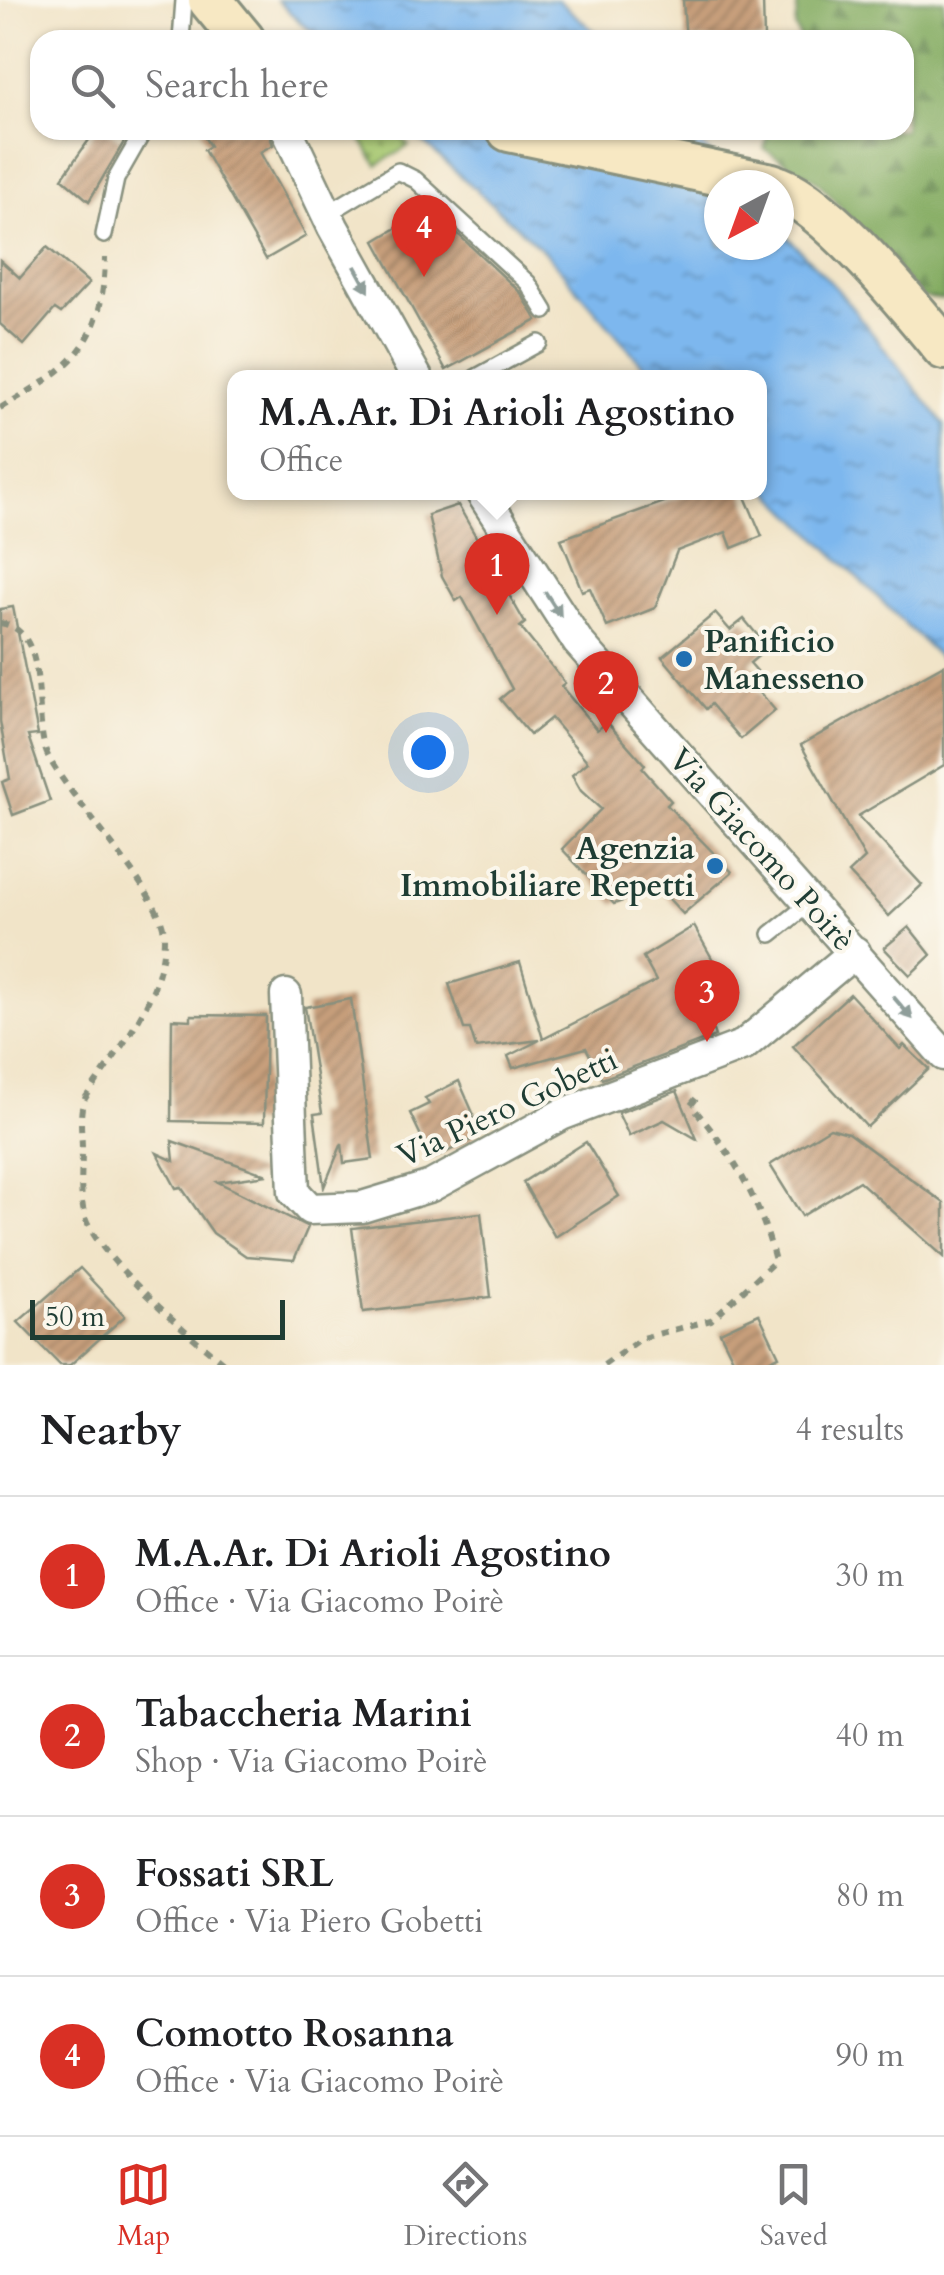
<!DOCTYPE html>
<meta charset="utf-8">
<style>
:root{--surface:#fff;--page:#f6f6f6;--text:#202124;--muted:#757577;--line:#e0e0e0;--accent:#d93025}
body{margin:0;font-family:Cardo,serif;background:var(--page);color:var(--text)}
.compass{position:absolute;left:704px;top:170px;width:90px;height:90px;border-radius:50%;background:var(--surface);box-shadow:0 2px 8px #0004;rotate:221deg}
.scale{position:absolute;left:30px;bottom:25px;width:255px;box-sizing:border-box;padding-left:10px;border:5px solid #1f3d34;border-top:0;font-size:28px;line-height:35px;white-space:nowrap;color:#1f3d34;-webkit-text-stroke:8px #fbf7ec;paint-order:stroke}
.you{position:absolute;left:428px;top:752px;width:35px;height:35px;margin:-25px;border:8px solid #fff;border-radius:50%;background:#1a73e8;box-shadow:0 0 0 15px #1a73e833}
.badge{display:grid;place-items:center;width:65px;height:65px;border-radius:50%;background:var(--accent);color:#fff;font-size:32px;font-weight:700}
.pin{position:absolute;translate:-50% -82px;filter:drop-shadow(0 2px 5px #0008)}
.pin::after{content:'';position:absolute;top:52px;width:35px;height:30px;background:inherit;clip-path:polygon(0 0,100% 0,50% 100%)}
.popup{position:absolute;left:227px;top:370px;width:540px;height:130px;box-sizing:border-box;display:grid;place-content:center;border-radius:20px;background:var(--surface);filter:drop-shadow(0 2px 8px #0005);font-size:32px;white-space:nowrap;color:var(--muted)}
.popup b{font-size:38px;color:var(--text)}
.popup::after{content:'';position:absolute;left:50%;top:100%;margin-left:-20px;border:20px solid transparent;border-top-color:var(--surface)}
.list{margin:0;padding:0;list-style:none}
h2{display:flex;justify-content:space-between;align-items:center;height:130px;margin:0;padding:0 40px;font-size:42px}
h2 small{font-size:32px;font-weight:400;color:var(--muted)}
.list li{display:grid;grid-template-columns:65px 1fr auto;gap:30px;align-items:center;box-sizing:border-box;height:160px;padding:0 40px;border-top:2px solid var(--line)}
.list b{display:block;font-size:38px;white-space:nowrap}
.list p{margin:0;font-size:32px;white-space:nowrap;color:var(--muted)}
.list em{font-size:32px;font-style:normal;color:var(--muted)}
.icon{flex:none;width:55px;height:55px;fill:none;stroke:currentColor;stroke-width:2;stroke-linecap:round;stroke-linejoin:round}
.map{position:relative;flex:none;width:944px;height:1365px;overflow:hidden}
.search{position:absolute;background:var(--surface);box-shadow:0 2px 8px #0004;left:30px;right:30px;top:30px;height:110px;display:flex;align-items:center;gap:25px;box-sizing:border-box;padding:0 35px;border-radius:30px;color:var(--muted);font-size:38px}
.sheet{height:770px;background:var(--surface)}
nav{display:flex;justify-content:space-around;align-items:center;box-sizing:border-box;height:140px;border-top:2px solid var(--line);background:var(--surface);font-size:28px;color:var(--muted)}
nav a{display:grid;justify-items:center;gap:5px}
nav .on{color:var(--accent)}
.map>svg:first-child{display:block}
.grass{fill:url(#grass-dots);stroke:#628252;stroke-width:2.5}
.forest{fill:url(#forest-firs);stroke:#52744b;stroke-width:2.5}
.water{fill:url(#water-ripples);stroke:#4e7a91;stroke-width:2.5}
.building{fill:url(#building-hatch)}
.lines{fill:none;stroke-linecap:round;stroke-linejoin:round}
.lane-casing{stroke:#88907e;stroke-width:20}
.street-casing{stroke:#88907e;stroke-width:35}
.secondary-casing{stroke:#88907e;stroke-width:48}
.path{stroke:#88907e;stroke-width:6;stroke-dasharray:8 8;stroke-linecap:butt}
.lane{stroke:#fff;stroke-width:15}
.street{stroke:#fff;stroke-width:30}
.secondary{stroke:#f7e8c3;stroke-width:42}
.oneway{fill:#8f9e9a}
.poi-dot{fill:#1f6fb2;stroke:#fbf7ec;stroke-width:4}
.labels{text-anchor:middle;stroke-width:8;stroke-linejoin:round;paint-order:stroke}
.poi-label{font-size:32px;font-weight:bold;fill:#1f3d34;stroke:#fbf7ec;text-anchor:start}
.street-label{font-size:32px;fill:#1f3d34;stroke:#fbf7ec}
</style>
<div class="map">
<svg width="944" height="1365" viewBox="0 0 944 1365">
<defs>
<pattern id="grass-dots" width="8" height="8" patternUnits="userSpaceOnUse" patternTransform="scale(2.5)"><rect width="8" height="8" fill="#a6c76f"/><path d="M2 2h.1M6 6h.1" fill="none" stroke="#87a35c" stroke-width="1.8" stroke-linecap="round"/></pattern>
<pattern id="forest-firs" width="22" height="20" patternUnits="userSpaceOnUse" patternTransform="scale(2.5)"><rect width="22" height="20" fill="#84ac62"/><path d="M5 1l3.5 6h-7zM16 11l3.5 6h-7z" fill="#6b8d52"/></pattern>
<pattern id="water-ripples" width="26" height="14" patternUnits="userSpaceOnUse" patternTransform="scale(2.5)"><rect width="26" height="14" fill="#7db7ee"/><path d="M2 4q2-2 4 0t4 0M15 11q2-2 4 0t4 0" fill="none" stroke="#6696c2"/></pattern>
<pattern id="building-hatch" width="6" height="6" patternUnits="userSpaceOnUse" patternTransform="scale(2.5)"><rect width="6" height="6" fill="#c79f7c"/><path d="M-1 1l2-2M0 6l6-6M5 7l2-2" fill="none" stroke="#a18366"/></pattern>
</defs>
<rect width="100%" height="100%" fill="#fbf7ec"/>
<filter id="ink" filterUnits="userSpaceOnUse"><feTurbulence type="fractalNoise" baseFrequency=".01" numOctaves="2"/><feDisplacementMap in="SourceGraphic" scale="20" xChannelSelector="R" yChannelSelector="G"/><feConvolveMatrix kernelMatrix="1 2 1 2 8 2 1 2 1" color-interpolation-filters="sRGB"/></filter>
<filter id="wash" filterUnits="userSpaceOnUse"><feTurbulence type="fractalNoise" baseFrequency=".0048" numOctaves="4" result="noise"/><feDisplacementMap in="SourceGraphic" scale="40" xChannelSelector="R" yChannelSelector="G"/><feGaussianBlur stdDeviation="2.25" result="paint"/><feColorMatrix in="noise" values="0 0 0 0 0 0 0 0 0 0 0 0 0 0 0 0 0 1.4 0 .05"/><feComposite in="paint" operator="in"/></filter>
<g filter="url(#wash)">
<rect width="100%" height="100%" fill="#f1e4c8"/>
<!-- grass -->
<polygon class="grass" points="363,130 395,130 409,146 377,165 357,133"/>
<!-- forest -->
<polygon class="forest" points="798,0 944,0 944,300 921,297 818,182 764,149 769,130 904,130 904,40 801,40 795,27"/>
<!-- water -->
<g class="water">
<polygon points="277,0 558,0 604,40 330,40 305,27"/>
<polygon points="410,130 688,130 739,185 719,185 719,245 779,245 779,228 838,290 944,424 944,662 760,482 760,378 653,377 547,254"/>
</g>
<g id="blocks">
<!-- building -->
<g class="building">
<polygon points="683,0 763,0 764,40 686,40"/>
<polygon points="96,130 106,130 124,142 89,201 62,178"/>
<polygon points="200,130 268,130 273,145 260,152 306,236 266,259 204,150 210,146"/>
<polygon points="430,208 521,293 537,320 446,370 375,241"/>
<polygon points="47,247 89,283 61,313 55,309 24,345 0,324 0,260 20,278"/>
<polygon points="692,492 743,492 762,536 732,548 726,532 677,551 655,608 607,627 590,588 582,591 561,539"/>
<polygon points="458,505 525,623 520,627 565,683 561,686 597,730 607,722 645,765 642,768 671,801 667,805 732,872 683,914 659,888 614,904 562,849 601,809 581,791 572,775 588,762 551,718 530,735 500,699 512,689 462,597 456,601 442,576 428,515"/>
<polygon points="13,607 38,735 28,736 50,801 13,815 2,782 10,779 0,721 0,609"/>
<polygon points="715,613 730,630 744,619 768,648 750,663 757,671 748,679 775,710 741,739 711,704 706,709 662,657"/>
<polygon points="944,665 944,765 858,816 922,885 889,916 849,873 865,858 801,745"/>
<polygon points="694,926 733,996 707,1014 715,1036 602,1079 586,1048 513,1068 508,1056 540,1040 476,1048 470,1029 464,1029 449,984 520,962 543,1039 656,981 643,957"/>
<polygon points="909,927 931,955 910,975 884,948"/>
<polygon points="850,994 900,1049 904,1045 929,1069 867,1127 793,1046"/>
<polygon points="351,999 373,1159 344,1163 342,1143 324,1187 314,1114 322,1113 305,1007"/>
<polygon points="191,1015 266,1016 264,1123 171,1121 172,1019 191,1020"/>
<polygon points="459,1081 473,1113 475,1138 432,1159 410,1113 429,1104 425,1098"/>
<polygon points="677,1091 697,1139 664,1120 629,1136 618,1113"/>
<polygon points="830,1128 848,1133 944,1203 944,1257 859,1181 802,1216 770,1165"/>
<polygon points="172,1141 267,1175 218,1182 308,1227 294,1260 246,1256 213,1233 181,1187 176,1188 157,1153 174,1161"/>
<polygon points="586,1142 619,1196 555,1237 523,1182"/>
<polygon points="481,1213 491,1297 363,1312 352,1228"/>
<polygon points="80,1268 125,1316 70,1365 60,1365 18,1322"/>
<polygon points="759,1314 779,1356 760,1365 736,1365 720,1332"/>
</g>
</g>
</g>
<g filter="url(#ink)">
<use href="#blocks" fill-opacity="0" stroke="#88907e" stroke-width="2.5"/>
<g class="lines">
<!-- lane casing -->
<g class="lane-casing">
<g id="lane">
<polyline points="181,40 184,0"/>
<polyline points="327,214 398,171 416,180 528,283 545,311"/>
<polyline points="104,235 116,179 144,130"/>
<polyline points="475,378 539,343"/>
<polyline points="771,934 810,903"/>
</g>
</g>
<!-- street casing -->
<g class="street-casing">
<g id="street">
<polyline points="287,130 333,227 417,378"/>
<polyline points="481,492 578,642 944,1055"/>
<polyline points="286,995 294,1192 310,1209 362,1207 431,1186 561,1115 744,1045 855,952"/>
</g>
</g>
<!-- secondary casing -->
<g class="secondary-casing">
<g id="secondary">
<polyline points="210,0 243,40"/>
<polyline points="509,130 772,185"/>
<path d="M779,188C829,207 909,305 944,348"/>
</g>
</g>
<!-- path -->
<g class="path">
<path d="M0,408C72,367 103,347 105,258"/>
<path d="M0,623C53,630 31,721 48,756C70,799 163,896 164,934C165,997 119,1048 86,1097C78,1109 82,1133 82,1149C82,1171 79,1195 85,1217C95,1254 193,1339 226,1365"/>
<path d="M604,1365L642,1338L711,1320L775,1261C760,1199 732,1153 691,1105L698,1096"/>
</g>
<!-- lane -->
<use href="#lane" class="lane"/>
<!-- street -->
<use href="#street" class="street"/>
<!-- secondary -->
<use href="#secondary" class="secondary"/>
</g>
<!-- one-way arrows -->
<defs><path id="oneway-solid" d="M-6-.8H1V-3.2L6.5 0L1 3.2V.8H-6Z" transform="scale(2.5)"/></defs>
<g class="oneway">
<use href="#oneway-solid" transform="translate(362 279) rotate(61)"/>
<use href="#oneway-solid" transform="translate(553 604) rotate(57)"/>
<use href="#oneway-solid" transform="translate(903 1008) rotate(49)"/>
</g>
</g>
<!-- markers -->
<g class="poi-dot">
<circle cx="684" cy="659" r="10"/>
<circle cx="715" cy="866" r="10"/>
</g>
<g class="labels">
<!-- poi labels -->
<g class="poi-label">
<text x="704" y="652">Panificio<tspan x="704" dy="37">Manesseno</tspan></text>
<text x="695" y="859" text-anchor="end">Agenzia<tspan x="695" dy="37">Immobiliare Repetti</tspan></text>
</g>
<!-- street labels -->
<g class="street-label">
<text transform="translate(762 849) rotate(48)" y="11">Via Giacomo Poirè</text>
<text transform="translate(507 1107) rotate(-25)" y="11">Via Piero Gobetti</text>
</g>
</g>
</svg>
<svg class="compass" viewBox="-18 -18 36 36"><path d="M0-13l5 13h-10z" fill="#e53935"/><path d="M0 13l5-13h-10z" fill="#757577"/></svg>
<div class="scale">50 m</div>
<div class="you"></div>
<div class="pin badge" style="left:497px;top:615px">1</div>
<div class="popup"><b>M.A.Ar. Di Arioli Agostino</b>Office</div>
<div class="pin badge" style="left:606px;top:733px">2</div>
<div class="pin badge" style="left:707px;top:1042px">3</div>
<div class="pin badge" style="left:424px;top:277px">4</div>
<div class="search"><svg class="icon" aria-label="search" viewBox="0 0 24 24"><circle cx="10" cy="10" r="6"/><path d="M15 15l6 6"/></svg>Search here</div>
</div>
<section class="sheet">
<h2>Nearby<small>4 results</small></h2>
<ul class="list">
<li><span class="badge">1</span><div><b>M.A.Ar. Di Arioli Agostino</b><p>Office · Via Giacomo Poirè</p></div><em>30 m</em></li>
<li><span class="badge">2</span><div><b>Tabaccheria Marini</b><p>Shop · Via Giacomo Poirè</p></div><em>40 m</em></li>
<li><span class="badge">3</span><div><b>Fossati SRL</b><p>Office · Via Piero Gobetti</p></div><em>80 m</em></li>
<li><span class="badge">4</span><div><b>Comotto Rosanna</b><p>Office · Via Giacomo Poirè</p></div><em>90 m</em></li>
</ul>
</section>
<nav>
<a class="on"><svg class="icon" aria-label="map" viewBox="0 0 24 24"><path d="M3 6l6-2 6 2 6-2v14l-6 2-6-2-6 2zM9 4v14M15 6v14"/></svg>Map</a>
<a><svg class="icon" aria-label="directions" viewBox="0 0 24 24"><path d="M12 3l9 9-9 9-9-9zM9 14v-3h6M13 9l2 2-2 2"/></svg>Directions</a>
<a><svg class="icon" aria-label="saved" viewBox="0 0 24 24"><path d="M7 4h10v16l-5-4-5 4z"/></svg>Saved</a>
</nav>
